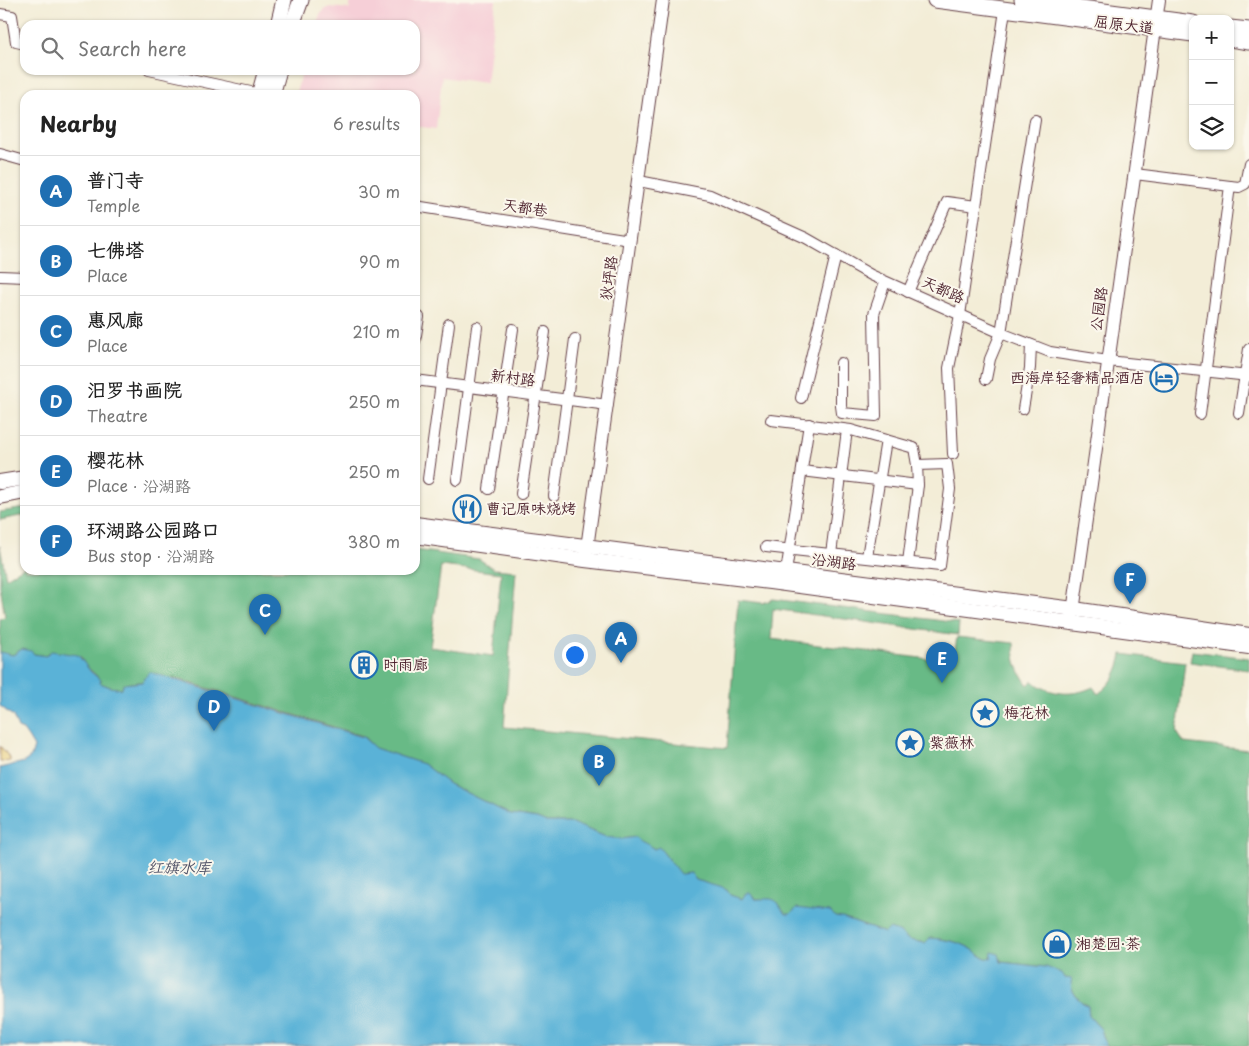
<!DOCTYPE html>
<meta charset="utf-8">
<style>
:root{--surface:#fff;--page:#f6f6f6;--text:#222;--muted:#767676;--line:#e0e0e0;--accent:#1f6fb2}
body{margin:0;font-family:"Playpen Sans","LXGW WenKai TC",sans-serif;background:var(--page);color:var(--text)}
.controls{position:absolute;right:15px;top:15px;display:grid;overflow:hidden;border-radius:10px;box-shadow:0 1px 4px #0004}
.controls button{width:45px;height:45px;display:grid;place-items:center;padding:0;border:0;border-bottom:1px solid var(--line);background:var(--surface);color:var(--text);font:25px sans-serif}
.you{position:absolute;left:574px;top:654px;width:18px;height:18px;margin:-12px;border:4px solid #fff;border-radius:50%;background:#1a73e8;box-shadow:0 0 0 8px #1a73e833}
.badge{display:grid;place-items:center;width:32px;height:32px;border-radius:50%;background:var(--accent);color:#fff;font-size:16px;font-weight:700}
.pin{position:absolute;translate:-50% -41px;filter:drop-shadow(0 1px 2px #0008)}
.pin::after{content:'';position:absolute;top:26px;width:18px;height:15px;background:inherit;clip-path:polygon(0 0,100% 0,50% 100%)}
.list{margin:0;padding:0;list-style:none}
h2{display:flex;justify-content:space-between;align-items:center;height:65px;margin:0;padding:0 20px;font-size:21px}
h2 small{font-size:16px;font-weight:400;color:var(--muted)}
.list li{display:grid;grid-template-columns:32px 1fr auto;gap:15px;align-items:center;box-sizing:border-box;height:70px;padding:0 20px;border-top:1px solid var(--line)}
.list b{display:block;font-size:19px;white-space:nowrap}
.list p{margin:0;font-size:16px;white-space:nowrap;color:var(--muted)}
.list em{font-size:16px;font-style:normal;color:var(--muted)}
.icon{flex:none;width:28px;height:28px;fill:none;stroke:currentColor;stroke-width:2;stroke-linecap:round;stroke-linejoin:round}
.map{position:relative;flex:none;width:1249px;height:1046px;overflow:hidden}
.search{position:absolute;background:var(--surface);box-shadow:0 1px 4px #0004;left:20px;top:20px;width:400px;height:55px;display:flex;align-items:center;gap:12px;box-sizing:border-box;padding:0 18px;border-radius:15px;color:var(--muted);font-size:19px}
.panel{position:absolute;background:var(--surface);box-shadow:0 1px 4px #0004;left:20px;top:90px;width:400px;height:485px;border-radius:15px}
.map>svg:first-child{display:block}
.built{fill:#f6cfd7}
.forest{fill:#68ba86;stroke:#596c58;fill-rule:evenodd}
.sand{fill:#eeda9e;stroke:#9c7c64}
.water{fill:#5ab2d7;stroke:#526881}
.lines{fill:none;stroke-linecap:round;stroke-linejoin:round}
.minor-casing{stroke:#633e45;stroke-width:12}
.tertiary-casing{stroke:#633e45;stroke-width:14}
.secondary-casing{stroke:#633e45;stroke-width:16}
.primary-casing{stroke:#633e45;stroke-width:17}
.minor{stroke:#fff;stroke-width:10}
.tertiary{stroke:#fff;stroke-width:12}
.secondary{stroke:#fff;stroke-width:14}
.primary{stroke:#fff;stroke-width:15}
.labels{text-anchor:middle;stroke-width:4;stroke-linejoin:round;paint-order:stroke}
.street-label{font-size:15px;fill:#4a1f2b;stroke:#fbf7ec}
.poi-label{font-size:15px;fill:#4a1f2b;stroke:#fbf7ec;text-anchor:start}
.water-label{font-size:16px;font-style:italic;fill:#505267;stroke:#fbf7ec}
</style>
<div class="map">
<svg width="1249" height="1046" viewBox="0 0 1249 1046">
<rect width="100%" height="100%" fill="#fbf7ec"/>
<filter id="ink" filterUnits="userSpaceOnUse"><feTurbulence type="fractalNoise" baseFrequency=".02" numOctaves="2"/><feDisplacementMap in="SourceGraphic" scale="10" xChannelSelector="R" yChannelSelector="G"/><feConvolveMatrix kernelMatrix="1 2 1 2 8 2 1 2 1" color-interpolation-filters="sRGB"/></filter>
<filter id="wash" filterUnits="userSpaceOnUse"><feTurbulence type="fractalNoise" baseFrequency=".0096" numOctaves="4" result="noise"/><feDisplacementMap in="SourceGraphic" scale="20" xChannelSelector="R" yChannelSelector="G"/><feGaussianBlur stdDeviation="1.12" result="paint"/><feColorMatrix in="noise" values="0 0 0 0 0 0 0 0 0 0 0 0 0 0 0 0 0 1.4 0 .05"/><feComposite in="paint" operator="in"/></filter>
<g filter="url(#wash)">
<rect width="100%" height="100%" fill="#f3edd7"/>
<!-- built -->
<polygon class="built" points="355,0 496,0 486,83 442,77 436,129 415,126 415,95 295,95 303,70 415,70 415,25 317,25 320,15 324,10 330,7 350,9 350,4"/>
<!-- forest -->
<g class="forest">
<polygon points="25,508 25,515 0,520 0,512"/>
<path d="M0,546L6,578L25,566V570H415V550L479,559L494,569L516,571L504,727L727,748L738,600L763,603L773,599L959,623L958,635L773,609L771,639L953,662L957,637L1014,643C1014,660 1018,672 1028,685L1032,681C1051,695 1072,697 1093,687L1098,694C1112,684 1119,671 1122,654L1185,662L1177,732L1184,743L1249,750V1046H1106L1101,1029L1089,1016L1088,1006C1078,1001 1070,990 1070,979L1065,978L1046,967L1001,962L1000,959L993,956L991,959C976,957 978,951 966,946C956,941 941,939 930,938L925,943L909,940L899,932L885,933L842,918L785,914C781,907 773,902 764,900C759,898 756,900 751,896L742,900L730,895L727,890L696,880L691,873L680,875L663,852L641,843L635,837L622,839L606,837L572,823H547L537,819L511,815L449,784L423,764L375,748L363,736L174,678L123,684V689L110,687L100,683L101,680L85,665L81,657L48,653L46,656L34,654L22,649L13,655L0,652V618L5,617L0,586ZM441,566L501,573L493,656L430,647Z"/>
<polygon points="1192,651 1249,658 1249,670 1190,662"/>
</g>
<!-- sand -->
<polygon class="sand" points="0,746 10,758 10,761 0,762"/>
<!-- water -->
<path class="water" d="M22,649L31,651L34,654L46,656L51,651L78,655L91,672L101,680L100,683L110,687L122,689L123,684L142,682L149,672L153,673L363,737L375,748L423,764L449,784L511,815L537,819L547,823H572L606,837L622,839L635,837C641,843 648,844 654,849L659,847L680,874L691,873L696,880L720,887L727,890L730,895L742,899L746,893H750L755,899C775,899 775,896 785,914H790L797,908L830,912L835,917L842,918L885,933L889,929L899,932L909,940L925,943L930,938C941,939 956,941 966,946C978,951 977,957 991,959L992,952L999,954L1001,962L1046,967L1062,973L1065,978L1072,979C1068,989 1079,1002 1088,1006L1089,1016L1101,1029L1106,1046H0V768L24,762L31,757L34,747L28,737L23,730L18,728L13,716L0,706V652L13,655Z"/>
</g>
<g filter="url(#ink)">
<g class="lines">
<!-- minor casing -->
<g class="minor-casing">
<g id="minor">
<polyline points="0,14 12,16 16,42 25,44"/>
<polyline points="149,70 260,94"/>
<polyline points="0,154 25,161"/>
<polyline points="1135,174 1230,186 1200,414"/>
<polyline points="639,181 710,195 806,238 871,275 1001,333 1050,352 1108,361 1249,376"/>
<polyline points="1230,186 1239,187 1245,184 1249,164"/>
<polyline points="415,206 630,240"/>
<polyline points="0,276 25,277"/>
<polyline points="908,292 947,202 976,206"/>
<polyline points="415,341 419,317"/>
<polyline points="841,363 841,406 842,413 876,416 874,314 885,282"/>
<polyline points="986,379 990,359 1001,333 1035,120"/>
<polyline points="415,380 608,405"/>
<polyline points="801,398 836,255"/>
<polyline points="1023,409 1030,368 1031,345"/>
<polyline points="1239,413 1249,349"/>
<polyline points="953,454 949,368 960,315 1005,10"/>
<polyline points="802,471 918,485"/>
<polyline points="428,479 449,324"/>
<polyline points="457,480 477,327"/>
<polyline points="489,489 513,329"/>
<polyline points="521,494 545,332"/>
<polyline points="554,496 575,339"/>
<polyline points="766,547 940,566 950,489 947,464 917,465 914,448 851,430 771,420"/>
<polyline points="831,554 847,430"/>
<polyline points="867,557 886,440"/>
<polyline points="908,562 918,485 917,465"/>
<polyline points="786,572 809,424"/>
</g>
</g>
<!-- tertiary casing -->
<g class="tertiary-casing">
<g id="tertiary">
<polyline points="586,555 663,0"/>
<polyline points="1072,619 1159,0"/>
</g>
</g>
<!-- secondary casing -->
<g class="secondary-casing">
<g id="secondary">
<polyline points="0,482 25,478"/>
<polyline points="0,497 25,492"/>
<polyline points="415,524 1074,609 1249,635"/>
<polyline points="415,536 585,560 770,582 1249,647"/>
</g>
</g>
<!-- primary casing -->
<g class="primary-casing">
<g id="primary">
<polyline points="935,0 1193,34"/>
<polyline points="1022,0 1193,23"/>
<polyline points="278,25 284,0"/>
<polyline points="292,25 301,0"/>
<polyline points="1230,28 1249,30"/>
<polyline points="1230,39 1249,42"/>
<polyline points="259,95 266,70"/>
<polyline points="272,95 279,70"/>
</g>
</g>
<!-- minor -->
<use href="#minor" class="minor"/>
<!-- tertiary -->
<use href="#tertiary" class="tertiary"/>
<!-- secondary -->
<use href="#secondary" class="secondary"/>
<!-- primary -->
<use href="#primary" class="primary"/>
</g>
</g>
<!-- icons -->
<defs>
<g id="hotel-ring" transform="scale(1.4375)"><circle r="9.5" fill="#fbf7ec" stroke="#1f6fb2" stroke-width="1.5"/><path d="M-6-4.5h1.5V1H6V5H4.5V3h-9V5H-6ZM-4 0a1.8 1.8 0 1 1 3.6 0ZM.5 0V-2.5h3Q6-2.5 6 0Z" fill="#1f6fb2"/></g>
<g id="restaurant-ring" transform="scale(1.4375)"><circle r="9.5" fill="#fbf7ec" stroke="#1f6fb2" stroke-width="1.5"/><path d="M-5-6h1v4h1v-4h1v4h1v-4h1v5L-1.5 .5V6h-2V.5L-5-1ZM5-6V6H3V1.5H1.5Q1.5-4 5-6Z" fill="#1f6fb2"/></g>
<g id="building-ring" transform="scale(1.4375)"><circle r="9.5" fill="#fbf7ec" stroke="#1f6fb2" stroke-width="1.5"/><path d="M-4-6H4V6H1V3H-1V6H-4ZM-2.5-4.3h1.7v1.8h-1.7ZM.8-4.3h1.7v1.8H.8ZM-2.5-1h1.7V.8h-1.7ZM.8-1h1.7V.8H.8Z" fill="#1f6fb2"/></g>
<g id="sight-ring" transform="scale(1.4375)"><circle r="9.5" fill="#fbf7ec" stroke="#1f6fb2" stroke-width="1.5"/><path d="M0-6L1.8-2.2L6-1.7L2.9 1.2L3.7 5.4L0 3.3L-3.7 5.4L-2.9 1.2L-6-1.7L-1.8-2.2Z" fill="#1f6fb2"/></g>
<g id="shop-ring" transform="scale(1.4375)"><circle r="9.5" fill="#fbf7ec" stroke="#1f6fb2" stroke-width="1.5"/><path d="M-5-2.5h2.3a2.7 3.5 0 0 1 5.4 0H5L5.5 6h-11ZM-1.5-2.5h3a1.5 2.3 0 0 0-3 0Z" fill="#1f6fb2"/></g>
</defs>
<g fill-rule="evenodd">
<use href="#hotel-ring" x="1164" y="378"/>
<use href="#restaurant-ring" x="467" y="509"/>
<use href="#building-ring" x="364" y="665"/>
<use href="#sight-ring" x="985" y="713"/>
<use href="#sight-ring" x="910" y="743"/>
<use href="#shop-ring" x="1057" y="944"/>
</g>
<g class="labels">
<!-- street labels -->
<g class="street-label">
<text transform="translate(1124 25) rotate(7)" y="5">屈原大道</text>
<text transform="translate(525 208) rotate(9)" y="5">天都巷</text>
<text transform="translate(609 278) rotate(-82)" y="5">狄坪路</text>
<text transform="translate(943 290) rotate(24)" y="5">天都路</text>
<text transform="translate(1099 309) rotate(-82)" y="5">公园路</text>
<text transform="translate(513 378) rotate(7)" y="5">新村路</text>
<text transform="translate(834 562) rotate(7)" y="5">沿湖路</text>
</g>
<!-- poi labels -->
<g class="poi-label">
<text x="1145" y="383" text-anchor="end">西海岸轻奢精品酒店</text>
<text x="486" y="514">曹记原味烧烤</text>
<text x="383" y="670">时雨廊</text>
<text x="1004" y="718">梅花林</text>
<text x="929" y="748">紫薇林</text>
<text x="1076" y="949">湘楚园·茶</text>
</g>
<!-- water labels -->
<g class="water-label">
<text x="179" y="873">红旗水库</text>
</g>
</g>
</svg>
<div class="controls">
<button>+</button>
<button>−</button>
<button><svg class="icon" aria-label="layers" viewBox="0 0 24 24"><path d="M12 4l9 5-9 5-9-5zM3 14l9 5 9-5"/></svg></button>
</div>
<div class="you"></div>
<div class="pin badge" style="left:621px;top:663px">A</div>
<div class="pin badge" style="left:599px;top:786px">B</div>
<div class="pin badge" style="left:265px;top:635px">C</div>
<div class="pin badge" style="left:214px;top:731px">D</div>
<div class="pin badge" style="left:942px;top:683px">E</div>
<div class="pin badge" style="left:1130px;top:604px">F</div>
<div class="search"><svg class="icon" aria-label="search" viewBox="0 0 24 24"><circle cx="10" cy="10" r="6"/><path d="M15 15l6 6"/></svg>Search here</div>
<section class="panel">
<h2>Nearby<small>6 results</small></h2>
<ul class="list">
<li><span class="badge">A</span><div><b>普门寺</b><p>Temple</p></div><em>30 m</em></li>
<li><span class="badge">B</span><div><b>七佛塔</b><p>Place</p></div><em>90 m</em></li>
<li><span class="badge">C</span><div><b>惠风廊</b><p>Place</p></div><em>210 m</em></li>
<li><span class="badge">D</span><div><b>汨罗书画院</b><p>Theatre</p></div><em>250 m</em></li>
<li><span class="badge">E</span><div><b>樱花林</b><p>Place · 沿湖路</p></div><em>250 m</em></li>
<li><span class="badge">F</span><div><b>环湖路公园路口</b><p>Bus stop · 沿湖路</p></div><em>380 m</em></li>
</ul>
</section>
</div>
